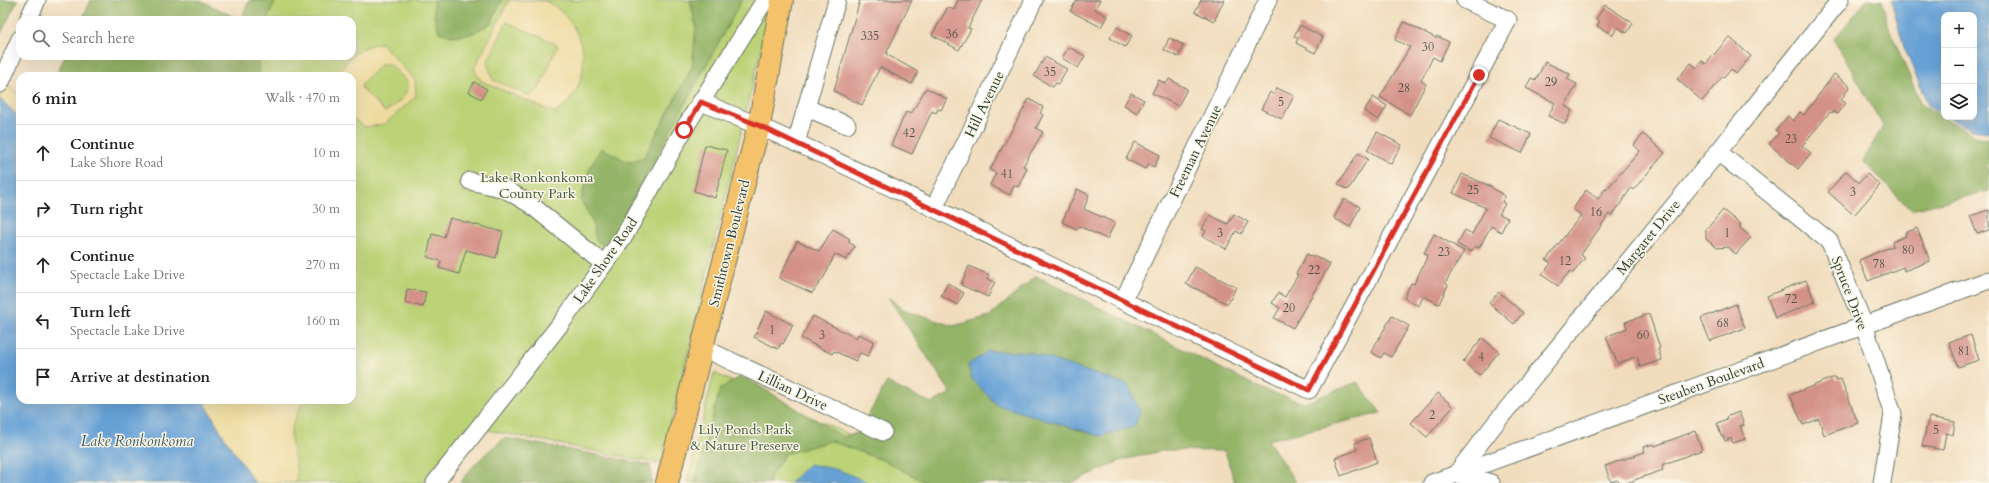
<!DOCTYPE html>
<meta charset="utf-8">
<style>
:root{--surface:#fff;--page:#f2f2f2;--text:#222;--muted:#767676;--line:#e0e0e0}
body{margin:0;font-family:Cardo,serif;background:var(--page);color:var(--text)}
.controls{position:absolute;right:12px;top:12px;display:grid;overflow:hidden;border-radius:8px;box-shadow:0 4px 16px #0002}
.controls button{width:36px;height:36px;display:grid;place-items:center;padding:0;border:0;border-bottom:1px solid var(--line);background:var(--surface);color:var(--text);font:20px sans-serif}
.stop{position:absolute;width:12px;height:12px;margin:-9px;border:3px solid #d93025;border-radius:50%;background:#fff}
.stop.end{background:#d93025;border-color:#fff;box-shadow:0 1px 4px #0008}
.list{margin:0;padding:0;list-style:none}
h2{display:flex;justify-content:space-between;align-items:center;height:52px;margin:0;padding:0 16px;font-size:17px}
h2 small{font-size:13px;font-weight:400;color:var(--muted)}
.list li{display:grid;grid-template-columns:26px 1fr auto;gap:12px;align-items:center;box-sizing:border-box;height:56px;padding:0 16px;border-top:1px solid var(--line)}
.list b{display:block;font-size:15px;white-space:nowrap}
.list p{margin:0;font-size:13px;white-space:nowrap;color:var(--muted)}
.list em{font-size:13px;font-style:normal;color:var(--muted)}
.icon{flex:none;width:22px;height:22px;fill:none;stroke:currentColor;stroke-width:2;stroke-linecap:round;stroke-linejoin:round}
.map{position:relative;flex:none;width:1989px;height:483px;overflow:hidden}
.search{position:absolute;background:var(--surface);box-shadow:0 4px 16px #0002;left:16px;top:16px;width:340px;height:44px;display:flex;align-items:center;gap:10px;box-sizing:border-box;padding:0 14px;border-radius:12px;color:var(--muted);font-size:15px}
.panel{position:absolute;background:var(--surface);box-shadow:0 4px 16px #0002;left:16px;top:72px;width:340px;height:332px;border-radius:12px}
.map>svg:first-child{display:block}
.green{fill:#bbd276;stroke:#6d8855}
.forest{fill:#94b467;stroke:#5a784e;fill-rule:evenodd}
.sand{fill:#eeda9e;stroke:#868c69;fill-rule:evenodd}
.water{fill:#66a1d6;stroke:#426f85}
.building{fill:#d49187}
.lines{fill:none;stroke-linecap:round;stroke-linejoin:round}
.minor-casing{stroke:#687564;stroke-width:19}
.major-casing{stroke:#687564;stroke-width:24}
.minor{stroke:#fff;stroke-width:17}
.major{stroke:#f3c26a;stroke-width:22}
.route{stroke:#d93025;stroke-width:5}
.labels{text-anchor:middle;stroke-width:3;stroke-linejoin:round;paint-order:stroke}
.number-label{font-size:12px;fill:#4c5249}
.street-label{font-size:14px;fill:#1f3d34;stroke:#fcf5e5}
.park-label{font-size:14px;fill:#3e5b41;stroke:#fcf5e5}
.water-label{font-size:15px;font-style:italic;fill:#345b65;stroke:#fcf5e5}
</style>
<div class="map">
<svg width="1989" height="483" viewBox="0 0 1989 483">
<rect width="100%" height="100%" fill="#fcf5e5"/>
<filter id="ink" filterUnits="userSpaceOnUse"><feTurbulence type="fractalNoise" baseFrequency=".025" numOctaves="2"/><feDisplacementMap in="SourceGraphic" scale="8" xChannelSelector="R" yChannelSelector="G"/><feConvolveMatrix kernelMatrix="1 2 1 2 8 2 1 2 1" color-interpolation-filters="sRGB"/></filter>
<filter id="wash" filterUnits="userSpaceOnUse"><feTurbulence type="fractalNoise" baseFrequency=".012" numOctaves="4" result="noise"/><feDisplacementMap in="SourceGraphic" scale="16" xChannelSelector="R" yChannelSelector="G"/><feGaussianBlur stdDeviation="0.9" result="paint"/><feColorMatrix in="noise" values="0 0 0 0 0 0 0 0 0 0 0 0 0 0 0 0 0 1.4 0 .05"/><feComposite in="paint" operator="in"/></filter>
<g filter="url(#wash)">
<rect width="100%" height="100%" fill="#f1ddbe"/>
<!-- green -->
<g class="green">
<polygon points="252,0 773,0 661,464 467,426 424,483 289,483 243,400 352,400 352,76 215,76 225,56 352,56 352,20 243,20"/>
<polygon points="714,373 956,483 687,483"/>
</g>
<!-- forest -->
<g class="forest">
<polygon points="0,0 18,0 0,35"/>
<polygon points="91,0 200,0 240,20 250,0 276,0 267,20 82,20"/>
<polygon points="433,0 502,0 491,23 471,34 451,36 439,32 435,19"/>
<polygon points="690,0 742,0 606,248 596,240 592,221 581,200 589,170 601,148 629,162 644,157 692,67 696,26"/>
<polygon points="1867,0 1882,0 1887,23 1921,104 1975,136 1989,139 1989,191 1911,210 1863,161 1883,126 1834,39"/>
<polygon points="65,56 260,56 257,76 56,76"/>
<path d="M1036,276L1262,389L1304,403L1357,382L1381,413L1268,440L1296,483H1235L1225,451L1165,450L1122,460L1071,483H926L885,461L831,441L785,454L769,478L770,483H695L720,389L740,377L751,381L843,437L858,433L887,382L904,391L932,403L951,393L888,297L903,310L953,326L990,316ZM972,379L1100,436L997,405Z"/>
<path d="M505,438L650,465L652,483H460C473,465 487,451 505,438Z"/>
</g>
<!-- sand -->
<g class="sand">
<path d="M509,0C520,0 538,0 548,2C590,26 597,86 555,113L481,81L474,69ZM507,22L558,45L539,89L530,96L493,80L487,63Z"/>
<path d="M381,43L415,80L416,96L385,124L365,127L352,118V76H338C346,58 361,45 381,43ZM382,64H389L409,83C407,96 396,105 385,112L361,88L363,82Z"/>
<polygon points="0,78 20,96 20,118 0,99"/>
<path d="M203,400H304C298,412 290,425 291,439C292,454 299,467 296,483H255L224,437Z"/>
</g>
<!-- water -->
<g class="water">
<polygon points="1891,0 1989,0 1989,132 1971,130 1949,117 1974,117 1974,15 1944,15 1944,114 1928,105 1904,47"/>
<polygon points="0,99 20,118 20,400 203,400 224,437 255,483 0,483"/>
<polygon points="988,351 1029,352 1128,385 1140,411 1134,427 1100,436 997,405 972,379 968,365"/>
<polygon points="809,464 839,470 870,483 790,483"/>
</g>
<g id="blocks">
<!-- building -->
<g class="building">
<polygon points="860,0 912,0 886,54 918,72 912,84 880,67 862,105 834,91"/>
<polygon points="958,0 982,0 968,28 971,29 959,50 932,35 948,7 954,10"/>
<polygon points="1077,0 1100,0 1095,9 1107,16 1101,27 1070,11"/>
<polygon points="1201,0 1224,0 1214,21 1195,12"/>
<polygon points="1605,5 1633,23 1627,33 1617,27 1613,35 1597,26 1600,22 1596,19"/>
<polygon points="1404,22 1436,38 1437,36 1449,42 1440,61 1433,57 1421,81 1426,84 1410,115 1380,97 1410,47 1395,40"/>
<polygon points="1300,25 1323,37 1315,53 1296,43 1298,38 1294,36"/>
<polygon points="1117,27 1132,36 1125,47 1110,38"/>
<polygon points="1729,37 1751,56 1736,74 1731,69 1724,78 1723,76 1702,101 1677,79 1691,63 1697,68 1702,61 1706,64"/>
<polygon points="1169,38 1184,45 1178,57 1164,50"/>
<polygon points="1069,47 1085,56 1078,68 1062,58"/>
<polygon points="1045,57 1067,69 1058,84 1056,83 1053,87 1034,76"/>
<polygon points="1545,62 1570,74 1567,79 1577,84 1565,106 1572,110 1565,124 1548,116 1555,103 1526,88 1531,78 1536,80"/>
<polygon points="1834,74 1850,86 1841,100 1846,103 1838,114 1833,111 1832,113 1830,112 1802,146 1811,153 1798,169 1769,144 1779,133 1776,130 1788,116 1793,121 1800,112 1804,115"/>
<polygon points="1169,79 1187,89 1178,106 1152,93 1159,80 1166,84"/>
<polygon points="474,82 487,89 481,99 469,92"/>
<polygon points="926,88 947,99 941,110 938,109 936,113 932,111 912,154 891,145 906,112 911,114"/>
<polygon points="1277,88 1294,96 1282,119 1261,109 1270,92 1274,95"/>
<polygon points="1131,93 1144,100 1137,113 1124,105"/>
<polygon points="1373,97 1387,106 1378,120 1364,111"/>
<polygon points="1029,99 1043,107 1040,113 1043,115 1036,128 1043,132 1023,166 1027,168 1018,187 1014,185 1010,195 990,185 996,173 990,170"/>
<polygon points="1498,119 1531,134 1522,153 1489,138"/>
<polygon points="1377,132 1402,145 1391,164 1367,150"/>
<polygon points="1643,134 1665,153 1633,190 1631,188 1612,216 1609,214 1581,255 1585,258 1573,273 1570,271 1558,286 1542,275 1551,263 1546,260 1581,215 1573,209 1586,190 1598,199 1605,189 1606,190 1640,151 1634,145"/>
<polygon points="1135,142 1160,155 1154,167 1148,164 1145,169 1126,159"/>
<polygon points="705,145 727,150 715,198 694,191"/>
<polygon points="1358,153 1368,159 1348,190 1338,184"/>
<polygon points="1846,171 1859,183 1867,174 1880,185 1854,215 1828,192"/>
<polygon points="1462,174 1492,187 1492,188 1505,196 1502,202 1505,204 1499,214 1508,218 1501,232 1491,226 1479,248 1475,246 1471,252 1457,244 1465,230 1472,234 1486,208 1453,193"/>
<polygon points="1077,189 1089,195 1084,209 1115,223 1107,239 1079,226 1077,229 1062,222"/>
<polygon points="1344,199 1360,207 1350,227 1334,218"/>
<polygon points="1723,210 1741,225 1739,227 1751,237 1736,254 1728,247 1717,248 1706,239 1706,230"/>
<polygon points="1989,210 1989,230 1977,234 1970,216"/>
<polygon points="1234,214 1248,222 1241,234 1236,231 1226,249 1203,236 1206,231 1202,229 1210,215 1228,224"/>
<polygon points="450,218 503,232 496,258 466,250 459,274 439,268 441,261 427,257 432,234 444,237"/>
<polygon points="1917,228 1930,261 1904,271 1903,267 1868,281 1859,260 1893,246 1892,242 1906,236 1905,233"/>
<polygon points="833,229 850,239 848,242 855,246 846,260 835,254 824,277 812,293 779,278 797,241 819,251"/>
<polygon points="1434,234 1464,251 1445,283 1448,285 1439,304 1423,296 1419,306 1404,298 1411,283 1414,284 1428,255 1424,253"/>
<polygon points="1307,254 1313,257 1314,255 1330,264 1293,328 1274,318 1280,308 1272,303 1278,293 1285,297 1298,275 1296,274"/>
<polygon points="969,266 989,275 987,279 995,282 988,297 961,285"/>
<polygon points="1195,267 1236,287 1228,304 1186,284"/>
<polygon points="1806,280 1815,302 1775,318 1767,296"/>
<polygon points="948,283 964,293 957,305 941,296"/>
<polygon points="407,289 426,292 423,307 405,303"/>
<polygon points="1499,292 1523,313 1514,324 1489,303"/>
<polygon points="1736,304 1745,328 1710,341 1701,318"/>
<polygon points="766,311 793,325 783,344 781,343 778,349 754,337"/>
<polygon points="1649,314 1660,348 1658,349 1662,360 1640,367 1637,356 1618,364 1606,337 1627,328 1625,322"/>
<polygon points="813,316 856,338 858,334 874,341 868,356 860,353 856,361 834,351 832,354 801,338"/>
<polygon points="1392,316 1409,326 1391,357 1384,353 1381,358 1371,352"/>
<polygon points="1971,335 1979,360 1958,367 1949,342"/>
<polygon points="1482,338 1499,352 1480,375 1463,362"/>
<polygon points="1835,377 1836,380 1841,379 1858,423 1824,435 1819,419 1803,425 1790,395"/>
<polygon points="1438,393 1453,407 1427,437 1411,423"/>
<polygon points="1739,412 1744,425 1740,426 1745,439 1733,443 1731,438 1725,441 1723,436 1721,436 1717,423 1727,419 1726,417"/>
<polygon points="1929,417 1955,422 1953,435 1946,433 1943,450 1922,446"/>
<polygon points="1695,431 1702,450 1662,465 1663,470 1626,483 1620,483 1617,480 1611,482 1605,466 1645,452 1643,447 1654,444 1655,446"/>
<polygon points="1369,438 1377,462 1341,476 1335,458 1357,450 1355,443"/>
</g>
</g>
</g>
<g filter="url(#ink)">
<use href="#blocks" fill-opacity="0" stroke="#687564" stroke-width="1"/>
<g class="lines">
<!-- minor casing -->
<g class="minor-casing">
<g id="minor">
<polyline points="28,20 37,0"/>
<polyline points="0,84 20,39"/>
<path d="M701,102C815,148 925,204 1035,258C1126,303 1218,346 1309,390L1508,20L1465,0"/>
<polyline points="807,108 847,125"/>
<polyline points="796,143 837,0"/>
<polyline points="1718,152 1830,242 1864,325 1893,414 1882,483"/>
<polyline points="470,181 505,189 530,204 604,264"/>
<polyline points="934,208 1034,0"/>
<polyline points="1123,301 1268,0"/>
<polyline points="703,348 883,432"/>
<polyline points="435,483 562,322 623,238 687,124 765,0"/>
<polyline points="1432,483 1989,280"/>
<polyline points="1491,483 1456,474 1494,425 1718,152 1840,0"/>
</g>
</g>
<!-- major casing -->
<g class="major-casing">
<polyline id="major" points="667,483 759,125 782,0"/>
</g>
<!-- minor -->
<use href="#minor" class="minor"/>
<!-- major -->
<use href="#major" class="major"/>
</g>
</g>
<g class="lines" filter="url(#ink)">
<!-- route -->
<polyline class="route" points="684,130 701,102 758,125 1309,390 1479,75"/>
</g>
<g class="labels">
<!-- number labels -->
<g class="number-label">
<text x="952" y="38">36</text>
<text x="870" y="40">335</text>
<text x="1428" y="51">30</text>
<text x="1050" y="76">35</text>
<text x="1551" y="86">29</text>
<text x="1404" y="92">28</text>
<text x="1281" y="106">5</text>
<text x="909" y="137">42</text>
<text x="1791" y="143">23</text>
<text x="1007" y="178">41</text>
<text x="1473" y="194">25</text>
<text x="1853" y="196">3</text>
<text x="1596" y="216">16</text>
<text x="1220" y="237">3</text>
<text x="1727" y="237">1</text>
<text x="1908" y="254">80</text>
<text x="1444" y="256">23</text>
<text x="1565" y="265">12</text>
<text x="1879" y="268">78</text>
<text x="1314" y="274">22</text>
<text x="1791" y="303">72</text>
<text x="1289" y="312">20</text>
<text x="1723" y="327">68</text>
<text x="772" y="334">1</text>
<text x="822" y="339">3</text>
<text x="1643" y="339">60</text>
<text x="1964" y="355">81</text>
<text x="1481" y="361">4</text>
<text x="1432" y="419">2</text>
<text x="1936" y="434">5</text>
</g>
<!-- street labels -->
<g class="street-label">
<text transform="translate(984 104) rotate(-64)" y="5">Hill Avenue</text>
<text transform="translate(1195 151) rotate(-64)" y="5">Freeman Avenue</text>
<text transform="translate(1648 237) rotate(-51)" y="5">Margaret Drive</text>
<text transform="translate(729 243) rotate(-76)" y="5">Smithtown Boulevard</text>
<text transform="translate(605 260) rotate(-55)" y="5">Lake Shore Road</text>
<text transform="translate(1850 293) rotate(69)" y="5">Spruce Drive</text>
<text transform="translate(1711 381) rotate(-20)" y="5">Steuben Boulevard</text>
<text transform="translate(793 390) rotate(25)" y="5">Lillian Drive</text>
</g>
<!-- park labels -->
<g class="park-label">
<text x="537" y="182">Lake Ronkonkoma<tspan x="537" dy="16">County Park</tspan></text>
<text x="745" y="434">Lily Ponds Park<tspan x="745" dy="16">&amp; Nature Preserve</tspan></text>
</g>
<!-- water labels -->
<g class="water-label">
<text x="137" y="446">Lake Ronkonkoma</text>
</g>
</g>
</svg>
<div class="controls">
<button>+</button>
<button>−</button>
<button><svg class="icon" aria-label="layers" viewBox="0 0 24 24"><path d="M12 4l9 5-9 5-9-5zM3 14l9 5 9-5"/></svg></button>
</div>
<div class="stop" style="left:684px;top:130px"></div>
<div class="stop end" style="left:1479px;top:75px"></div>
<div class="search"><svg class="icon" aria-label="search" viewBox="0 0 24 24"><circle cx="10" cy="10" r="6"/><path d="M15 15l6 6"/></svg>Search here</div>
<section class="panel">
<h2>6 min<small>Walk · 470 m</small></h2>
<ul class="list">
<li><svg class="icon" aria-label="ahead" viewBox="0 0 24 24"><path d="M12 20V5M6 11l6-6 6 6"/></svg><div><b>Continue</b><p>Lake Shore Road</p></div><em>10 m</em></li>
<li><svg class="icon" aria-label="right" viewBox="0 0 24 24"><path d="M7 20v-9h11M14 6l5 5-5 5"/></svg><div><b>Turn right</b></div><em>30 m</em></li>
<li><svg class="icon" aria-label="ahead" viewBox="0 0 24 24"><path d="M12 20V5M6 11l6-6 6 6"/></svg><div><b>Continue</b><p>Spectacle Lake Drive</p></div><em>270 m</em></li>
<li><svg class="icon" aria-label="left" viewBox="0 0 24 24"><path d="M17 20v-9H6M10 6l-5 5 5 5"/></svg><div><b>Turn left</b><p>Spectacle Lake Drive</p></div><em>160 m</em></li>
<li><svg class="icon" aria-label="arrive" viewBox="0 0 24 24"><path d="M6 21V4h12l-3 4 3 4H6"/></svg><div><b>Arrive at destination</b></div></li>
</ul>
</section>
</div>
